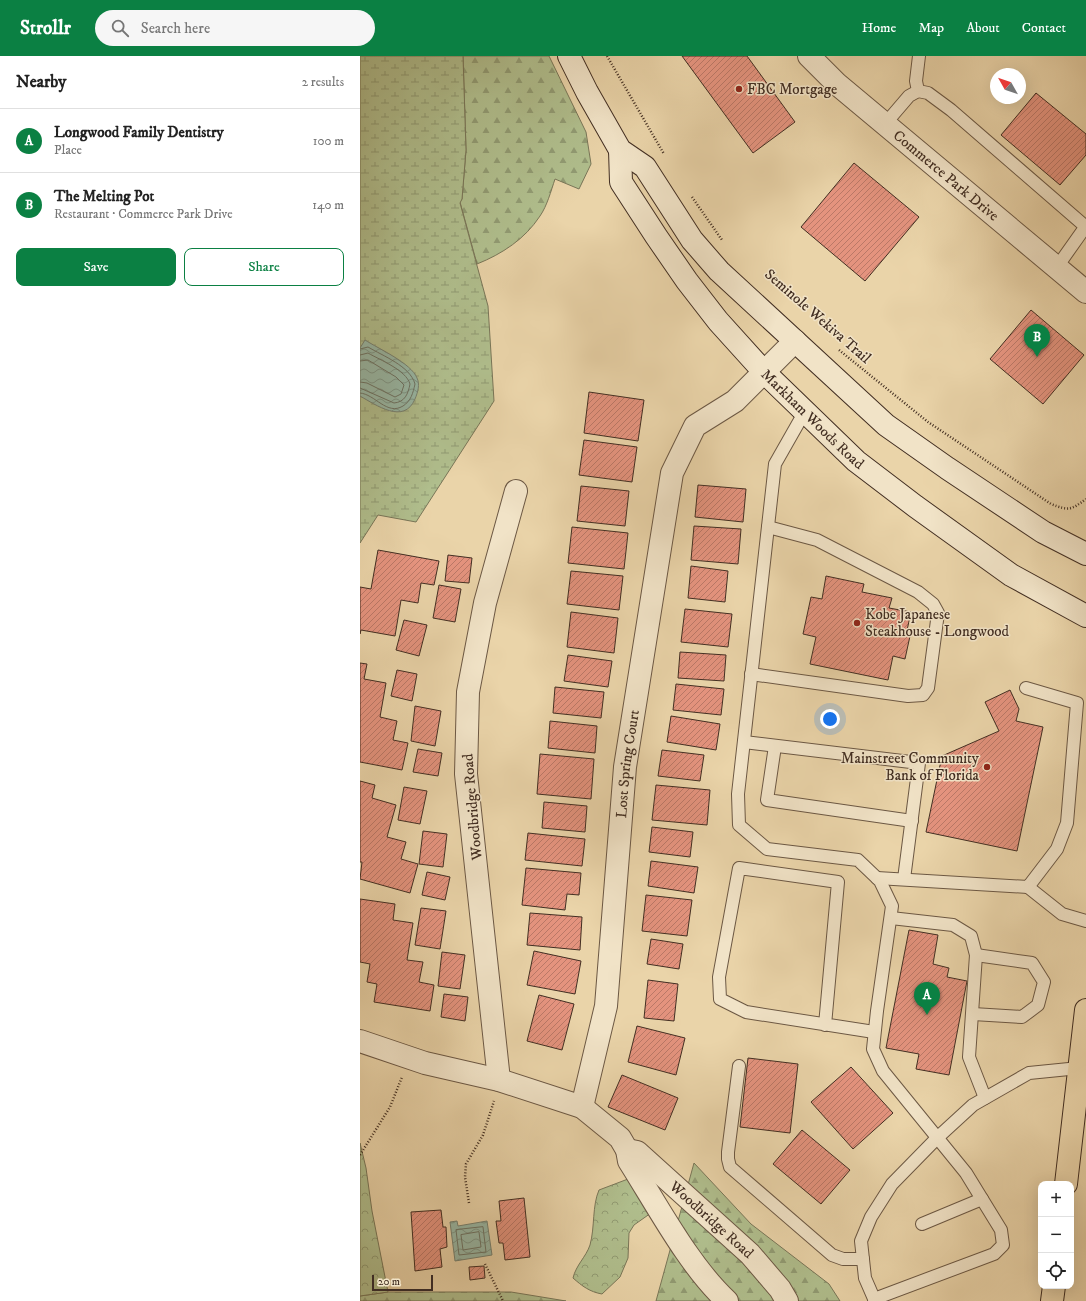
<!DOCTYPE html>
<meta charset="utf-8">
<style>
:root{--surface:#fff;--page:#f6f6f6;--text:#222;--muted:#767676;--line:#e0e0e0;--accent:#0b8043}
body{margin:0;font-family:"IM FELL DW Pica",serif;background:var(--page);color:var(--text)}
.controls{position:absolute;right:12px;bottom:12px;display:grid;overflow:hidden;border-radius:8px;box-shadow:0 4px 16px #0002}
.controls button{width:36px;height:36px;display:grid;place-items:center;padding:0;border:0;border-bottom:1px solid var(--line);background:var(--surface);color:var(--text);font:20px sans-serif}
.compass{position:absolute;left:630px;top:12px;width:36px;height:36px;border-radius:50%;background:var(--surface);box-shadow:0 4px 16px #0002;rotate:310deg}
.scale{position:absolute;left:12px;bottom:10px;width:61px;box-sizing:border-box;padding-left:4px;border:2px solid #422e22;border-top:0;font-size:11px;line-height:14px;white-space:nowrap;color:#422e22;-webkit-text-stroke:3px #f1e3c7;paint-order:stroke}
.you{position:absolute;left:470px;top:663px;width:14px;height:14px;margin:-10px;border:3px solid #fff;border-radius:50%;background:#1a73e8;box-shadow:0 0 0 6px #1a73e833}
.badge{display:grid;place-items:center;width:26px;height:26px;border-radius:50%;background:var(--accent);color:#fff;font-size:13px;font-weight:700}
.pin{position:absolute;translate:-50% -33px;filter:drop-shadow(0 1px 2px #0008)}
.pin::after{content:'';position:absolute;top:21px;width:14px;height:12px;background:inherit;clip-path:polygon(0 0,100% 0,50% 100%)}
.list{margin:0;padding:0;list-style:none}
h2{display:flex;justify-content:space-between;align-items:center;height:52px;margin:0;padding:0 16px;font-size:17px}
h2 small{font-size:13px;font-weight:400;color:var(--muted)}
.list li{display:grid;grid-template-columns:26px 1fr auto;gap:12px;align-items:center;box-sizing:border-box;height:64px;padding:0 16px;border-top:1px solid var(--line)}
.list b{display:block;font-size:15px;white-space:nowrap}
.list p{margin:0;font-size:13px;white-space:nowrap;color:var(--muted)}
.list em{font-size:13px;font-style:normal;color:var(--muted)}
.actions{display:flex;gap:8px;padding:12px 16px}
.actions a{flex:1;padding:9px 0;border:1px solid var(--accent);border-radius:8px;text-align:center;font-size:14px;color:var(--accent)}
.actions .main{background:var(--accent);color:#fff}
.icon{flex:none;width:22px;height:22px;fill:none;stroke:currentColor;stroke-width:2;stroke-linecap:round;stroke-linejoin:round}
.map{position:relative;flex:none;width:726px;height:1245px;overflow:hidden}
header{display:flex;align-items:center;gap:24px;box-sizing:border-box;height:56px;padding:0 20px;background:var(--accent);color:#fff}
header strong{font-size:19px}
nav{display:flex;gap:22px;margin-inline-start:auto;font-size:14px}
.search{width:280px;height:36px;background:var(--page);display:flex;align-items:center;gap:10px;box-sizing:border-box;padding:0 14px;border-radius:22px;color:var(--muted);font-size:15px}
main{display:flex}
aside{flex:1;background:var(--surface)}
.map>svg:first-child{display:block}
.forest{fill:url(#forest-firs);stroke:#797658}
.wetland{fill:url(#wetland-marsh);stroke:#797658}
.park{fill:url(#park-crowns);stroke:#797658}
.water{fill:url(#water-waves);stroke:#768171}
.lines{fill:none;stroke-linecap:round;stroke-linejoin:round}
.shore{stroke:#6d7364;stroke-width:1}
.building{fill:url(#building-hatch);stroke:#422e22}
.service-casing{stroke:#6c5844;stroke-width:14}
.minor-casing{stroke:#6c5844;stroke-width:24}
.secondary-casing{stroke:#422e22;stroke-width:24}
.primary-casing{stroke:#422e22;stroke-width:24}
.path{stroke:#422e22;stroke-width:2.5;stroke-dasharray:1 2;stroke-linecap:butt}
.service{stroke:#f1e3c7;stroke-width:12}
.minor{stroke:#f1e3c7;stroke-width:22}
.secondary{stroke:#f1e3c7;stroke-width:22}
.primary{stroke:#ead4a9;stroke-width:22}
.poi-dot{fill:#8f2418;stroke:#f1e3c7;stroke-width:1.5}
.labels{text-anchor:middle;stroke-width:3;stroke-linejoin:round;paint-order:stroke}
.poi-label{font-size:15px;fill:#422e22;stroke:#f1e3c7;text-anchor:start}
.street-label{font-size:15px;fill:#422e22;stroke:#f1e3c7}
</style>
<header>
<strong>Strollr</strong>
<div class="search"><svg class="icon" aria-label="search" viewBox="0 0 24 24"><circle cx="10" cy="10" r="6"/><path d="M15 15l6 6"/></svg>Search here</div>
<nav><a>Home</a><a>Map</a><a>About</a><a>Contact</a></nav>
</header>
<main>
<aside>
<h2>Nearby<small>2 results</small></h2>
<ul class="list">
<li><span class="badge">A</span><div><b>Longwood Family Dentistry</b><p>Place</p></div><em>100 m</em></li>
<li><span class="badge">B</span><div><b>The Melting Pot</b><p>Restaurant · Commerce Park Drive</p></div><em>140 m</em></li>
</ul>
<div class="actions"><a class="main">Save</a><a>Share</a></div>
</aside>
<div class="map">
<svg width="726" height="1245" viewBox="0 0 726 1245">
<defs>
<pattern id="forest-firs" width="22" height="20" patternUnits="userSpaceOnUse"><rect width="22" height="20" fill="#b0be8d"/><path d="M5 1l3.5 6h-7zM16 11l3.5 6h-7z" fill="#919b73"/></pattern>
<pattern id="wetland-marsh" width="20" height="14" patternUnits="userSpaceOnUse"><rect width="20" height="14" fill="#b0be8d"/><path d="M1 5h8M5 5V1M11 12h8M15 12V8" fill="none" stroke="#919b73"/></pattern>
<pattern id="park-crowns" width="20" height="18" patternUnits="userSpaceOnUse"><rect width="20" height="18" fill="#b0be8d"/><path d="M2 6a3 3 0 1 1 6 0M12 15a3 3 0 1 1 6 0" fill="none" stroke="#919b73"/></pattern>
<pattern id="water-waves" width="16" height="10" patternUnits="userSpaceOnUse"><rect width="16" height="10" fill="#98b8a6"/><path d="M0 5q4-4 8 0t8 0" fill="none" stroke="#7e9687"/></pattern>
<pattern id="building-hatch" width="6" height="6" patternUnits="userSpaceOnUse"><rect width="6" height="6" fill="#e4937e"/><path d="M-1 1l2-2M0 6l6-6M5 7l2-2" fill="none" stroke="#ba7867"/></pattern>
</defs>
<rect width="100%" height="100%" fill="#ead4a9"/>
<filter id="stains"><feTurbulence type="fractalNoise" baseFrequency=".005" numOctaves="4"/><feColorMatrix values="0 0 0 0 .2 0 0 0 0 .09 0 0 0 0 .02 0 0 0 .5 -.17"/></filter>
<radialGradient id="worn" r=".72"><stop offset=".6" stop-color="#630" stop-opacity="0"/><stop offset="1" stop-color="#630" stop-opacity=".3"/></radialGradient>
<!-- forest -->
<g class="forest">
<path d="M103,0H189L226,76L231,108L219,133L195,123C191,135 187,150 180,160C165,183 142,198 117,208L100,146L102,143L106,94Z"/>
<polygon points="334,1107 391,1168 469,1228 480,1245 296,1245"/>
<polygon points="28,1236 151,1236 206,1245 0,1245 0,1240"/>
</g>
<!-- wetland -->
<polygon class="wetland" points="0,0 103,0 106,94 102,143 100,147 128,250 134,345 56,466 18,459 0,487"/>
<!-- park -->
<g class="park">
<polygon points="0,1087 6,1112 12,1155 28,1236 0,1240"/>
<path d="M268,1123L291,1157L274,1169L269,1177L268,1202L260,1221L242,1238C230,1236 222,1230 213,1222C216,1209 226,1201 230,1189C235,1171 232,1150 239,1134Z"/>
</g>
<!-- water -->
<g class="water">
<path d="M5,284C19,293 51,307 57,322C60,328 58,336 55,343C44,369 16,349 0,340V292Z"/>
<polygon points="97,1165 98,1170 127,1165 132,1199 95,1205 90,1166"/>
</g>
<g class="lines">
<!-- shore -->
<g class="shore">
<path d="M0,293L8,291C23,300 50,310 55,328C53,337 51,345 43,350C27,360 15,338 0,337"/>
<path d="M0,299L8,297C20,304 46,314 50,328C48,338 45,346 34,347L0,332"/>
<polyline points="0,305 8,304 36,321 44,329 41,338 35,341 7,327 0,326"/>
<polygon points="123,1171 126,1196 99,1199 96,1174"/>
<polygon points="119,1176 121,1191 103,1194 101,1179"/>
</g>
</g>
<!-- building -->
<g class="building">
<polygon points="322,0 387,0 435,66 393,97"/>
<polygon points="676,37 726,78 726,99 700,129 641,79"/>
<polygon points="494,107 559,161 505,225 441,171"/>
<polygon points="671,254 724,299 683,348 630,303"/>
<polygon points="229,336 284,344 278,385 224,377"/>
<polygon points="224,384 277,391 272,426 219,419"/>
<polygon points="338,429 386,433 383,466 335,461"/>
<polygon points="221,430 269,435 265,470 217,465"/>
<polygon points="334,470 381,473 378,508 331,504"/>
<polygon points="212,471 268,477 264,513 208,507"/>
<polygon points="18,494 79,505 74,529 61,527 58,547 41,544 35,580 1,574 0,578 0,531 11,533"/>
<polygon points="88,499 112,502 109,527 85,525"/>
<polygon points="331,510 368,515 365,546 328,542"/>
<polygon points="211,515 263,520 259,554 207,548"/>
<polygon points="466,520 504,528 502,536 532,542 529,552 551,556 546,579 550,580 545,603 533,600 528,624 450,608 456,581 443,578 451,541 462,543"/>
<polygon points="79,529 101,533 95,566 73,562"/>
<polygon points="325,553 372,558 368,591 321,586"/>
<polygon points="211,556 258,562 254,597 207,591"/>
<polygon points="44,564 67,569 59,600 36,594"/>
<polygon points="320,596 366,599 364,625 318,622"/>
<polygon points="208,599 252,605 248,631 204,625"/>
<polygon points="0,607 7,608 4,623 26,627 20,661 37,665 33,684 48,687 42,714 0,706"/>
<polygon points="37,614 57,618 52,645 31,640"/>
<polygon points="316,628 364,633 361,659 313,654"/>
<polygon points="195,631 244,636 241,662 193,657"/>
<polygon points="650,634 659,653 656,665 683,671 657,795 566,776 582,700 639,675 625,646"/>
<polygon points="55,650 81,655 75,690 51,685"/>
<polygon points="311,660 360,668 356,694 307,686"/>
<polygon points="190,665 237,670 235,697 188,692"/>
<polygon points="58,693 82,697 78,720 53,716"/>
<polygon points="302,694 344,699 340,725 298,720"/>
<polygon points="180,698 234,703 231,743 177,738"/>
<polygon points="0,725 15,729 12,742 36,749 27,781 46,786 41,803 58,808 50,837 0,823 2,806 0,806"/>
<polygon points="296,729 350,734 347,769 292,764"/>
<polygon points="44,731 67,735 60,768 38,764"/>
<polygon points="184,746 227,750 225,776 182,772"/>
<polygon points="292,771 333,776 330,801 289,796"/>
<polygon points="63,775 87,778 83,811 59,808"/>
<polygon points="168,777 225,783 222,810 165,804"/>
<polygon points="291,805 338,811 334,837 288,830"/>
<polygon points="166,812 221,817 219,839 207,838 205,854 162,849"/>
<polygon points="67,816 90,821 85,844 62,839"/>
<polygon points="286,839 332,844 327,880 282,875"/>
<polygon points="0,843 35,848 33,864 53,867 47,904 63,906 59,926 74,929 70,955 14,946 17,928 7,926 10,908 0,906"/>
<polygon points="61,852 86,855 80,893 55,889"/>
<polygon points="170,857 222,861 220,894 167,889"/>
<polygon points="549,874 578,879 573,908 589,912 587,921 607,925 589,1019 556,1013 559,998 526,992"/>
<polygon points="291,883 323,888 319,913 287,908"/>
<polygon points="174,895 221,905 215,938 167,929"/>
<polygon points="82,896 105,899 100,933 78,930"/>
<polygon points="288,924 318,928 314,965 284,962"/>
<polygon points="84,938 108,941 105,965 81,961"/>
<polygon points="179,939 214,948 202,994 167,985"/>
<polygon points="277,970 325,982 316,1019 268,1006"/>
<polygon points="388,1002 438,1008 430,1077 380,1071"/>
<polygon points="491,1011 533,1057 493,1093 451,1046"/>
<polygon points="262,1019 318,1042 305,1074 248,1051"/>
<polygon points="442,1074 490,1114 461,1148 413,1108"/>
<polygon points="164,1142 170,1201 145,1204 143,1187 139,1187 136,1165 141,1165 139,1145"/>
<polygon points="81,1154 83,1171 86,1171 87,1191 80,1193 82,1211 55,1215 51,1156"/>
<polygon points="124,1210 125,1222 110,1224 109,1211"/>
</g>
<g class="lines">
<!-- service casing -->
<g class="service-casing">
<g id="service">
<polyline points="558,35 568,37 591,54 726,171"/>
<polyline points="525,68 549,40 558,35 556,25 559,0"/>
<polyline points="697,211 726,170"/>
<polyline points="444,357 415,408 378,738 379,769 407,793 498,804 520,825 532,850 517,955 513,993 523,1015 606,1117 641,1174 643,1189 634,1198 514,1243"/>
<polyline points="391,618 548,640 563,639 568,632 578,557 573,548 558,536 457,484 408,471"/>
<polyline points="384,686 559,707 544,823"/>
<polyline points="415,690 407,744 552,765"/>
<polyline points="517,822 668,831 697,793 707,767 717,647 666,632"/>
<polyline points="668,831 702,858 726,865"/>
<polyline points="531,862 593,869 611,880 616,899 609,1001 625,1042"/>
<polyline points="613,958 662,961 678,949 684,926 672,907 616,899"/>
<polyline points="465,969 478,826 379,812 359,921 360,943 386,956 514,976"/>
<polyline points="379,1010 368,1096 368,1103 370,1111 472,1199 483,1203 503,1203"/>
<polyline points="562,1168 622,1143"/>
<polyline points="515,1245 505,1222 501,1185 511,1161 532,1128 577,1082 613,1049 669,1017 719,1012"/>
</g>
</g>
<!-- minor casing -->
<g class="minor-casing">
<g id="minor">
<path id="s1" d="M449,0L477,28L726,236"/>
<path d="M0,985L65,1007L139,1024L222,1051L260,1082L267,1094L269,1105C297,1149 329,1210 367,1245"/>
<polyline points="139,1024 106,718 108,636 125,547 156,435"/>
<path id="s2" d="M222,1051L246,950L265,711L312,417L335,370L375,345L435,285"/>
<path id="s3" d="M267,1094L277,1096L390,1198L420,1233L427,1245"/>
</g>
</g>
<!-- secondary casing -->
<g class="secondary-casing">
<g id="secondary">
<polyline points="209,0 227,36 260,94 285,111 332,184 359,215 526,369 587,412 683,476 726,498"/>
<path id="s4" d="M260,94L261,126L296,180L327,225L358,265L405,317L496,405L555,450L651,519L726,560"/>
</g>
</g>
<!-- primary casing -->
<g class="primary-casing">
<g id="primary">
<polyline points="706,1128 726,954"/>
<polyline points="692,1245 694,1230"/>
</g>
</g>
<!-- path -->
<g class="path">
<polyline points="247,0 304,98"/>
<polyline points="332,141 362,184"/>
<path d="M479,294L568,366L691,448C709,455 711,454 726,443"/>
<polyline points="0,1099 30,1051 42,1021"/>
<polyline points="109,1147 105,1121 106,1108 123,1079 134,1045"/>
<polyline points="125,1208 143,1245"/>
</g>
<!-- service -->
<use href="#service" class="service"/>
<!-- minor -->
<use href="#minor" class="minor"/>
<!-- secondary -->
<use href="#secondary" class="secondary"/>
<!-- primary -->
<use href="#primary" class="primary"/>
</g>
<!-- markers -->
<g class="poi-dot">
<circle cx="379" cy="33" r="4"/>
<circle cx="497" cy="567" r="4"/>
<circle cx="627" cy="711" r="4"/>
</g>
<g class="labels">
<!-- poi labels -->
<g class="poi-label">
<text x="387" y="38">FBC Mortgage</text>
<text x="505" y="563">Kobe Japanese<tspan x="505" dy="17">Steakhouse - Longwood</tspan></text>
<text x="619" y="707" text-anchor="end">Mainstreet Community<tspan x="619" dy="17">Bank of Florida</tspan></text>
</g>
<!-- street labels -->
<g class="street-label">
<text dy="5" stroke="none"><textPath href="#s1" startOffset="182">Commerce Park Drive</textPath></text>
<text transform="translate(458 260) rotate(41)" y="5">Seminole Wekiva Trail</text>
<text dy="5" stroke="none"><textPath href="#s4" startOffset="338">Markham Woods Road</textPath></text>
<text dy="5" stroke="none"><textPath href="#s2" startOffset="347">Lost Spring Court</textPath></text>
<text transform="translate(112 751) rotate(-95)" y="5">Woodbridge Road</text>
<text dy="5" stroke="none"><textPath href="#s3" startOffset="111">Woodbridge Road</textPath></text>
</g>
</g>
<rect width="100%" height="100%" filter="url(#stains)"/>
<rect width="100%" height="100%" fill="url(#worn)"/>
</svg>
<div class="controls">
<button>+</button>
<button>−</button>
<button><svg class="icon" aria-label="locate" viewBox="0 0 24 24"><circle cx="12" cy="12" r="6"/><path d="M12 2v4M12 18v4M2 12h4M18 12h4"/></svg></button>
</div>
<svg class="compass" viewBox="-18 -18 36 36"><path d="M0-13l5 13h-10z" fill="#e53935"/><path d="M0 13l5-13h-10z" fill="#767676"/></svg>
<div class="scale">20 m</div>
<div class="you"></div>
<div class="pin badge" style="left:567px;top:959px">A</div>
<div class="pin badge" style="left:677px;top:301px">B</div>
</div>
</main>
